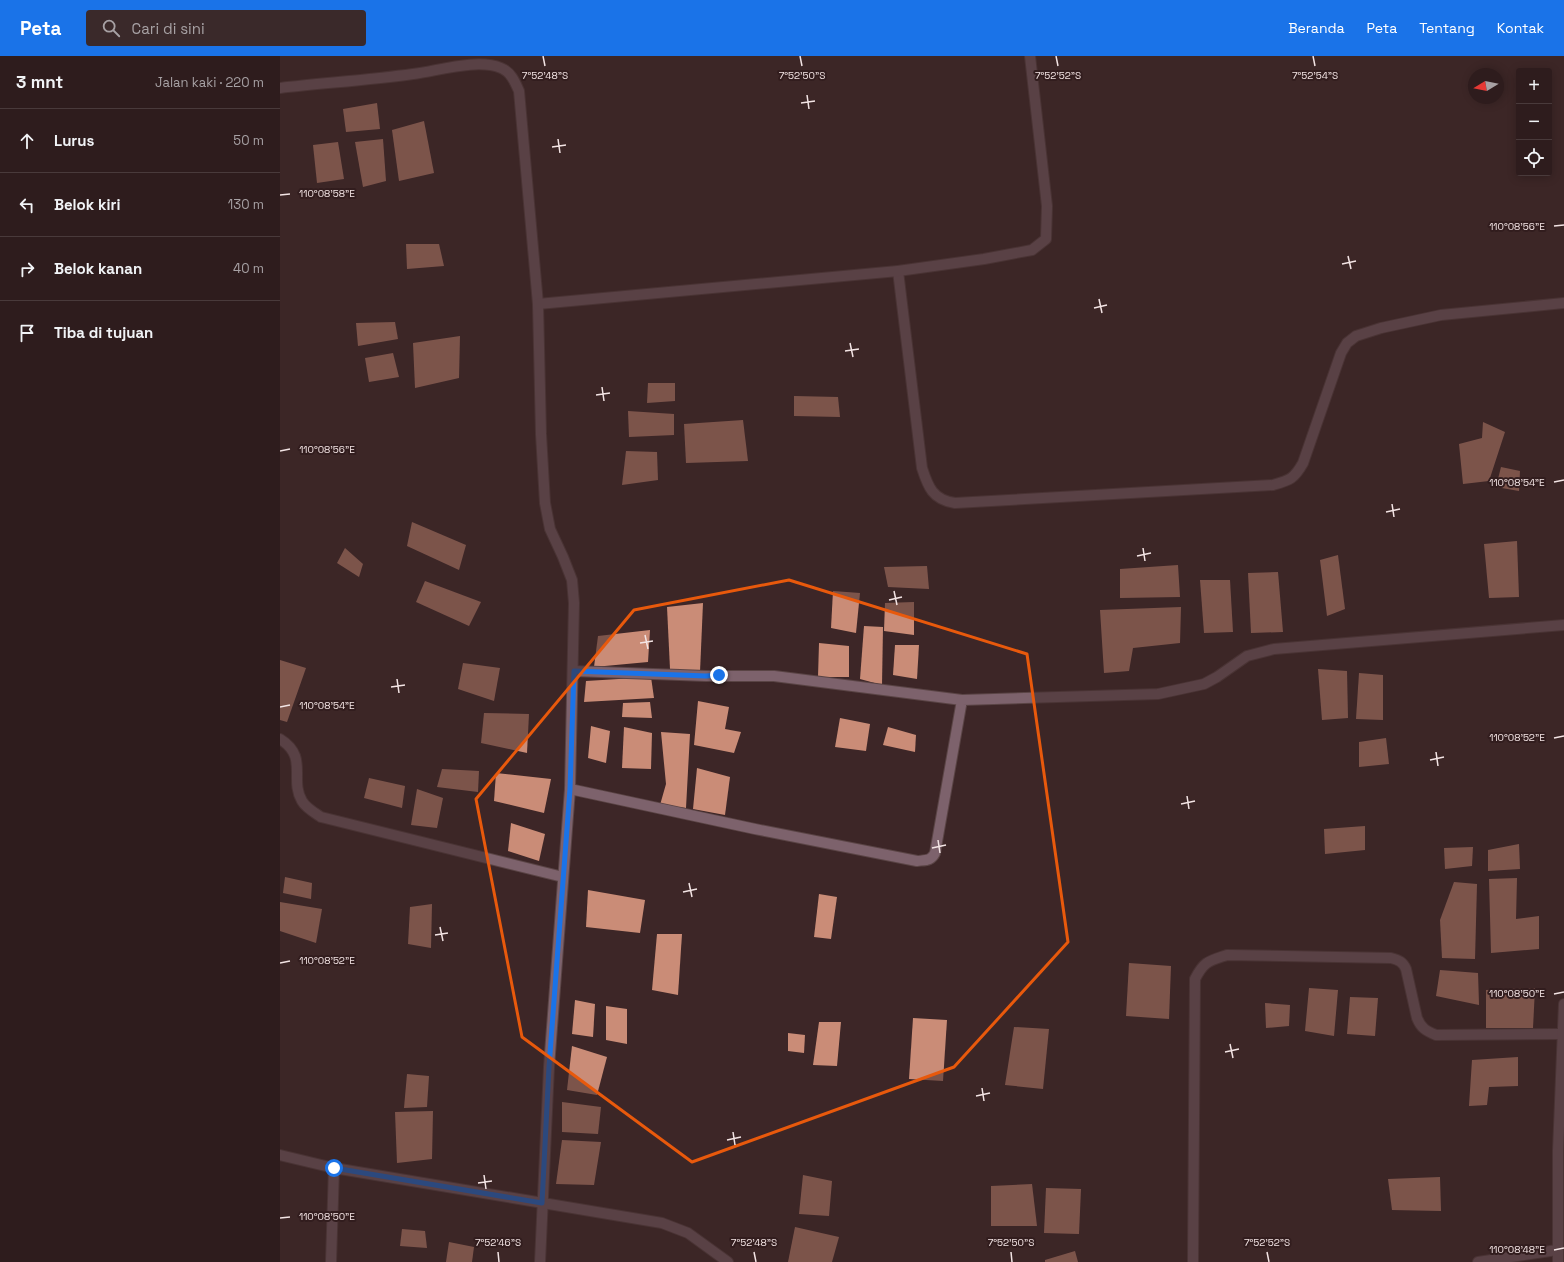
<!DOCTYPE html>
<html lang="id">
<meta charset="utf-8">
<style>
:root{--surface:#2e1c1d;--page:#3a292a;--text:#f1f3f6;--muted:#a7a1a4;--line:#493a3b;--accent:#1a73e8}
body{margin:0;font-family:"Space Grotesk",sans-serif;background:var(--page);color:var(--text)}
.controls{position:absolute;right:12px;top:12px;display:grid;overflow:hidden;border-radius:4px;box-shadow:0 2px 10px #0003}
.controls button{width:36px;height:36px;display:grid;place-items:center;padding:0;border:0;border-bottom:1px solid var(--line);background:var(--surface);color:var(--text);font:20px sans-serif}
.compass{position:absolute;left:1188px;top:12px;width:36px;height:36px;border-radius:50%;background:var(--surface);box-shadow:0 2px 10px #0003;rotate:260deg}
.stop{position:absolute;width:12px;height:12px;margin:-9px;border:3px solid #1a73e8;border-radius:50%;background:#fff}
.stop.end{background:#1a73e8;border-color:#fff;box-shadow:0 1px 4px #0008}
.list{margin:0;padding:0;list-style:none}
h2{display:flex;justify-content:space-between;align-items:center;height:52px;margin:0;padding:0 16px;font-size:17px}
h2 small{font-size:13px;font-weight:400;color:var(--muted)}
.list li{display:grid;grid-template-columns:26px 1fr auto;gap:12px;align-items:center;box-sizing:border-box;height:64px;padding:0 16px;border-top:1px solid var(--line)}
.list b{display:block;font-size:15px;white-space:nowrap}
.list em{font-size:13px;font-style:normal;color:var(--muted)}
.icon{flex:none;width:22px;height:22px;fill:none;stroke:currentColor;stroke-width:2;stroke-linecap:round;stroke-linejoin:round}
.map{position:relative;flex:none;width:1284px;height:1206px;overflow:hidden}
header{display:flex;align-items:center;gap:24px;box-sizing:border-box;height:56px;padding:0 20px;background:var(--accent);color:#fff}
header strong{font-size:19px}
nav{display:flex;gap:22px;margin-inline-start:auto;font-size:14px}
.search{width:280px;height:36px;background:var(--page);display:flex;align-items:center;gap:10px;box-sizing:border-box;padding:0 14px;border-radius:4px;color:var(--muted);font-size:15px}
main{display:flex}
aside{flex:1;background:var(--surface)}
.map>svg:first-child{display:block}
.building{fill:#ca8c77}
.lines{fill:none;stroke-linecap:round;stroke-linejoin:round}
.lane-casing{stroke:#5a4445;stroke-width:12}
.street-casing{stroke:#5a4445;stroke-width:12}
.lane{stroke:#7d626c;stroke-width:10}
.street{stroke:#7d626c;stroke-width:10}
.route{stroke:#1a73e8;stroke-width:5}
.marked{fill:none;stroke:#e8590c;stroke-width:3;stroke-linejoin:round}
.ticks{fill:none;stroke:#f3e4e4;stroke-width:1.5}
.ticks-label{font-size:10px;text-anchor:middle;fill:#f3e4e4;stroke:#321d1e;stroke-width:4;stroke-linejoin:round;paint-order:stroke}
</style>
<header>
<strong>Peta</strong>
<div class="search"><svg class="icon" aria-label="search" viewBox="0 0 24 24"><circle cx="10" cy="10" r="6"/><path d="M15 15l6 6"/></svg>Cari di sini</div>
<nav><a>Beranda</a><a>Peta</a><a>Tentang</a><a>Kontak</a></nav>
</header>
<main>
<aside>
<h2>3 mnt<small>Jalan kaki · 220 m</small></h2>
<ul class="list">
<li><svg class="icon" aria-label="ahead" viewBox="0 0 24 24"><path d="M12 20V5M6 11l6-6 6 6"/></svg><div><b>Lurus</b></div><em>50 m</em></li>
<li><svg class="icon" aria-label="left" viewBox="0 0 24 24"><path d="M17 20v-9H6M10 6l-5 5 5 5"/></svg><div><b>Belok kiri</b></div><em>130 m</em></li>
<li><svg class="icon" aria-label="right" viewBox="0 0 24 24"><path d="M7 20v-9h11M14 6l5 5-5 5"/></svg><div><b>Belok kanan</b></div><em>40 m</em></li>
<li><svg class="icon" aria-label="arrive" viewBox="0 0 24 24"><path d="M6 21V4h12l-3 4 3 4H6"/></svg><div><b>Tiba di tujuan</b></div></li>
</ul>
</aside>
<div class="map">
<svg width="1284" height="1206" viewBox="0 0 1284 1206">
<rect width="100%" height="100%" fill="#3d2627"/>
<!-- building -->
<g class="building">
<polygon points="97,47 100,73 66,76 63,53"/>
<polygon points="144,65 154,117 119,125 112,74"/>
<polygon points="103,83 106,125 83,131 75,86"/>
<polygon points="58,86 64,123 37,127 33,89"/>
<polygon points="126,188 159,188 164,210 127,213"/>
<polygon points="115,266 118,283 78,290 76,267"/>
<polygon points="180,280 179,322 135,332 133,287"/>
<polygon points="113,297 119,321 89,326 85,302"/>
<polygon points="368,327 395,327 395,345 367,347"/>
<polygon points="514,340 558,341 560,361 514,360"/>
<polygon points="348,355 394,358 394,379 349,381"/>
<polygon points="463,364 468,405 406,407 404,368"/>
<polygon points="1203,366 1225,376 1209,425 1183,428 1179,388 1202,382"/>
<polygon points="346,395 377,396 378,424 342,429"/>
<polygon points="1221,411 1240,415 1239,435 1216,431"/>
<polygon points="132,466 186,489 179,514 127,490"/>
<polygon points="1237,485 1239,541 1209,542 1204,488"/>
<polygon points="65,492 83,508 79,521 57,507"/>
<polygon points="1058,499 1065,553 1047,560 1040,504"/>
<polygon points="898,509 900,541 840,542 840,513"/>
<polygon points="647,510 649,533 608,531 604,511"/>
<polygon points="998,516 1003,576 971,577 968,517"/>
<polygon points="920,524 950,524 953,576 924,577"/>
<polygon points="145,525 201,546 189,570 136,546"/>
<polygon points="553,535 580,537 576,577 551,572"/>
<polygon points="634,546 634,579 604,575 605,547"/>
<polygon points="423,547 420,616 390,613 387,551"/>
<polygon points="901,551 900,587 853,592 849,615 824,617 820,554"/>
<polygon points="584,570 603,571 602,629 580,623"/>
<polygon points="370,574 368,606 314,611 318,580"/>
<polygon points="539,587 569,590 569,621 538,621"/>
<polygon points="615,589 639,589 637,623 613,619"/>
<polygon points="0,604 26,612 7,666 0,664"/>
<polygon points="183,607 220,612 214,645 178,633"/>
<polygon points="1038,613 1067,615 1068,662 1042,664"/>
<polygon points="1079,617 1103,619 1103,664 1076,663"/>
<polygon points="371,621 374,642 304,646 306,625"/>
<polygon points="418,645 449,651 445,673 461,676 454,697 414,689"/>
<polygon points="370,646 372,662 342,661 343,647"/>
<polygon points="204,657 249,658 247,697 201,687"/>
<polygon points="560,662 590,668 586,695 555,691"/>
<polygon points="311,670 330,675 326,707 308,702"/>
<polygon points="344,671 372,677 371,713 342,712"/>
<polygon points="608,671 636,679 635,696 603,689"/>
<polygon points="381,676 410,678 406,752 380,749 386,728"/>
<polygon points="1106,682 1109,708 1079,711 1079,686"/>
<polygon points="417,712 450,721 445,759 413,753"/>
<polygon points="162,713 199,715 198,736 157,731"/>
<polygon points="216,717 271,723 264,757 214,745"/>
<polygon points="89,722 125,730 122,752 84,742"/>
<polygon points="137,733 163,742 157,772 131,769"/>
<polygon points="231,767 265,778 259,805 228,795"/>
<polygon points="1085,770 1085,794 1045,798 1044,773"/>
<polygon points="1239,788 1240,813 1208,815 1208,794"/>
<polygon points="1193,791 1192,810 1165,813 1164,792"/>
<polygon points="5,821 32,827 31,843 3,837"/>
<polygon points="1237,822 1236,863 1259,860 1259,893 1211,897 1209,823"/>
<polygon points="1174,826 1197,828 1195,903 1162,902 1160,864"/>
<polygon points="308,834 365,844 360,877 306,871"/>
<polygon points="539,838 557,841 551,883 534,881"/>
<polygon points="0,846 42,853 36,887 0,875"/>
<polygon points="152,848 151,892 128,888 130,851"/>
<polygon points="377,878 402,878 398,939 372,934"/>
<polygon points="849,907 891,910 889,963 846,960"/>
<polygon points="1160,914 1198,917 1199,949 1156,940"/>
<polygon points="1029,932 1058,934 1054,980 1025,975"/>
<polygon points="1255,932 1253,972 1206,972 1206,934"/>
<polygon points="1070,941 1098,942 1095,980 1067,978"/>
<polygon points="295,944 315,948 313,981 292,978"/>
<polygon points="985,947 1010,949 1009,970 986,972"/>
<polygon points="326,950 347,953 347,988 326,984"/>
<polygon points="633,962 667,964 663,1025 629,1023"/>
<polygon points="539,966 561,966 557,1010 533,1009"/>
<polygon points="734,971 769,973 763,1033 725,1029"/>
<polygon points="508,977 525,979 524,997 508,995"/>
<polygon points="292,990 327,1001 317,1039 287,1034"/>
<polygon points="1238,1001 1238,1030 1209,1031 1207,1049 1189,1050 1192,1004"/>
<polygon points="127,1018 149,1020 147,1051 124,1052"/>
<polygon points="282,1046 321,1051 318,1078 282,1076"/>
<polygon points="153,1055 152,1103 117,1107 115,1056"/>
<polygon points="282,1084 321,1086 314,1129 276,1128"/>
<polygon points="523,1119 552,1125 549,1160 519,1158"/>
<polygon points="1160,1121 1161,1155 1112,1154 1108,1123"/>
<polygon points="752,1128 757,1170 711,1170 711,1130"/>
<polygon points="766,1132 801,1133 799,1178 764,1177"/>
<polygon points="515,1171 559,1181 552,1206 508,1206"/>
<polygon points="122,1173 145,1175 147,1192 120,1190"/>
<polygon points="169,1186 194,1191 192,1206 166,1206"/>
<polygon points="795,1195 798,1206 765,1206 765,1204"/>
</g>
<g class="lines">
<!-- lane casing -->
<g class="lane-casing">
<polyline id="lane" points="294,615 426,620 494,620 682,644"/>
</g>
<!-- street casing -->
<g class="street-casing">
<g id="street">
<path d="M0,32C44,27 89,24 133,18C158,15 197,2 221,12C231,16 235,26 239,35L258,248L261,378L265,447L270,473L283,501L292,524L294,547L290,733L269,1011L260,1206"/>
<path d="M618,215L642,412C648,431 653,444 675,447L993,429C1010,424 1014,423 1023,407L1061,297L1067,287L1076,280L1101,272L1161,259L1284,247"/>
<polyline points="258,248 618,215 704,203 752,194 766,183 767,150 750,0"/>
<path d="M0,683C29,701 9,723 22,745C26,752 35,757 41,761L283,821"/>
<path d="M290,733L475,773L637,805C646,804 651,805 655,797L682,644L878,638L924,628L937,621L967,600L994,593L1284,569"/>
<polyline points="0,1099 54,1112 51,1206"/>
<polyline points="54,1112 382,1167 408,1177 448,1206"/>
<path d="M913,1206L915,923C924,905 929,905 947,899L1111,902C1119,904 1123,906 1126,913L1137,962C1141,972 1146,975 1156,979L1283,978"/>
<polyline points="1198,1206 1277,1194"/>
<polyline points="1278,1206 1278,1095 1284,948"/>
</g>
</g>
<!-- lane -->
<use href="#lane" class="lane"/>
<!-- street -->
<use href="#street" class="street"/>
</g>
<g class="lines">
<!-- route -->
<polyline class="route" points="54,1112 262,1147 269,1011 290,733 294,615 426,620 439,619"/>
</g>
<!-- marked area -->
<path d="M0 0H1284V1206H0ZM509,524L747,598L788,886L674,1011L412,1106L242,981L196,743L354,554Z" fill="#3d2627" fill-opacity=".55" fill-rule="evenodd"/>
<path class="marked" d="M509,524L747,598L788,886L674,1011L412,1106L242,981L196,743L354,554Z"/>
<!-- ticks -->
<path class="ticks" d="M263,0L265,10M520,0L522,10M776,0L778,10M1033,0L1035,10M527,39L529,53M521,47L535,45M278,83L280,97M272,91L286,89M0,139L10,138M1274,170L1284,169M1068,200L1071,213M1062,208L1076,205M819,243L822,257M814,252L827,249M570,287L573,301M565,295L579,293M322,331L324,345M316,339L330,337M0,395L10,393M1274,426L1284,424M1112,448L1114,461M1106,456L1120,453M863,492L865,505M857,500L871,497M614,535L617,549M609,544L622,541M365,579L368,593M360,587L373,585M117,623L119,637M111,631L125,629M0,651L10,649M1274,682L1284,680M1156,696L1158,710M1150,704L1164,701M907,740L909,753M901,748L915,745M658,784L660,797M652,792L666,789M409,827L412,841M403,836L417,833M160,871L163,885M155,879L168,877M0,907L10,905M1274,938L1284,936M950,988L953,1002M945,996L959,993M702,1032L704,1045M696,1040L710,1037M453,1076L455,1089M447,1084L461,1081M204,1119L206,1133M198,1127L212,1125M0,1162L10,1161M1274,1194L1284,1192M218,1196L219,1206M474,1196L476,1206M731,1196L732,1206M987,1196L989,1206"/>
<g class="ticks-label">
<text x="265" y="23">7°52'48"S</text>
<text x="522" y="23">7°52'50"S</text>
<text x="778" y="23">7°52'52"S</text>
<text x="1035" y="23">7°52'54"S</text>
<text x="47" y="141">110°08'58"E</text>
<text x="1237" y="174">110°08'56"E</text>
<text x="47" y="397">110°08'56"E</text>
<text x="1237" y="430">110°08'54"E</text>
<text x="47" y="653">110°08'54"E</text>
<text x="1237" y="685">110°08'52"E</text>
<text x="47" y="908">110°08'52"E</text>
<text x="1237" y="941">110°08'50"E</text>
<text x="47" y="1164">110°08'50"E</text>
<text x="218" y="1190">7°52'46"S</text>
<text x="474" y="1190">7°52'48"S</text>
<text x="731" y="1190">7°52'50"S</text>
<text x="987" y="1190">7°52'52"S</text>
<text x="1237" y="1197">110°08'48"E</text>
</g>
</svg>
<div class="controls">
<button>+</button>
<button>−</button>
<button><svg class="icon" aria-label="locate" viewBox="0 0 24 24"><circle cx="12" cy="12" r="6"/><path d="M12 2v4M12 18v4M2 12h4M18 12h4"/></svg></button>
</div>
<svg class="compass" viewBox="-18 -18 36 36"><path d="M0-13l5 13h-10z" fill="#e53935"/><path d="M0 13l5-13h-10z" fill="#a7a1a4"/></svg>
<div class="stop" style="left:54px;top:1112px"></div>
<div class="stop end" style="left:439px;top:619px"></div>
</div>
</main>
